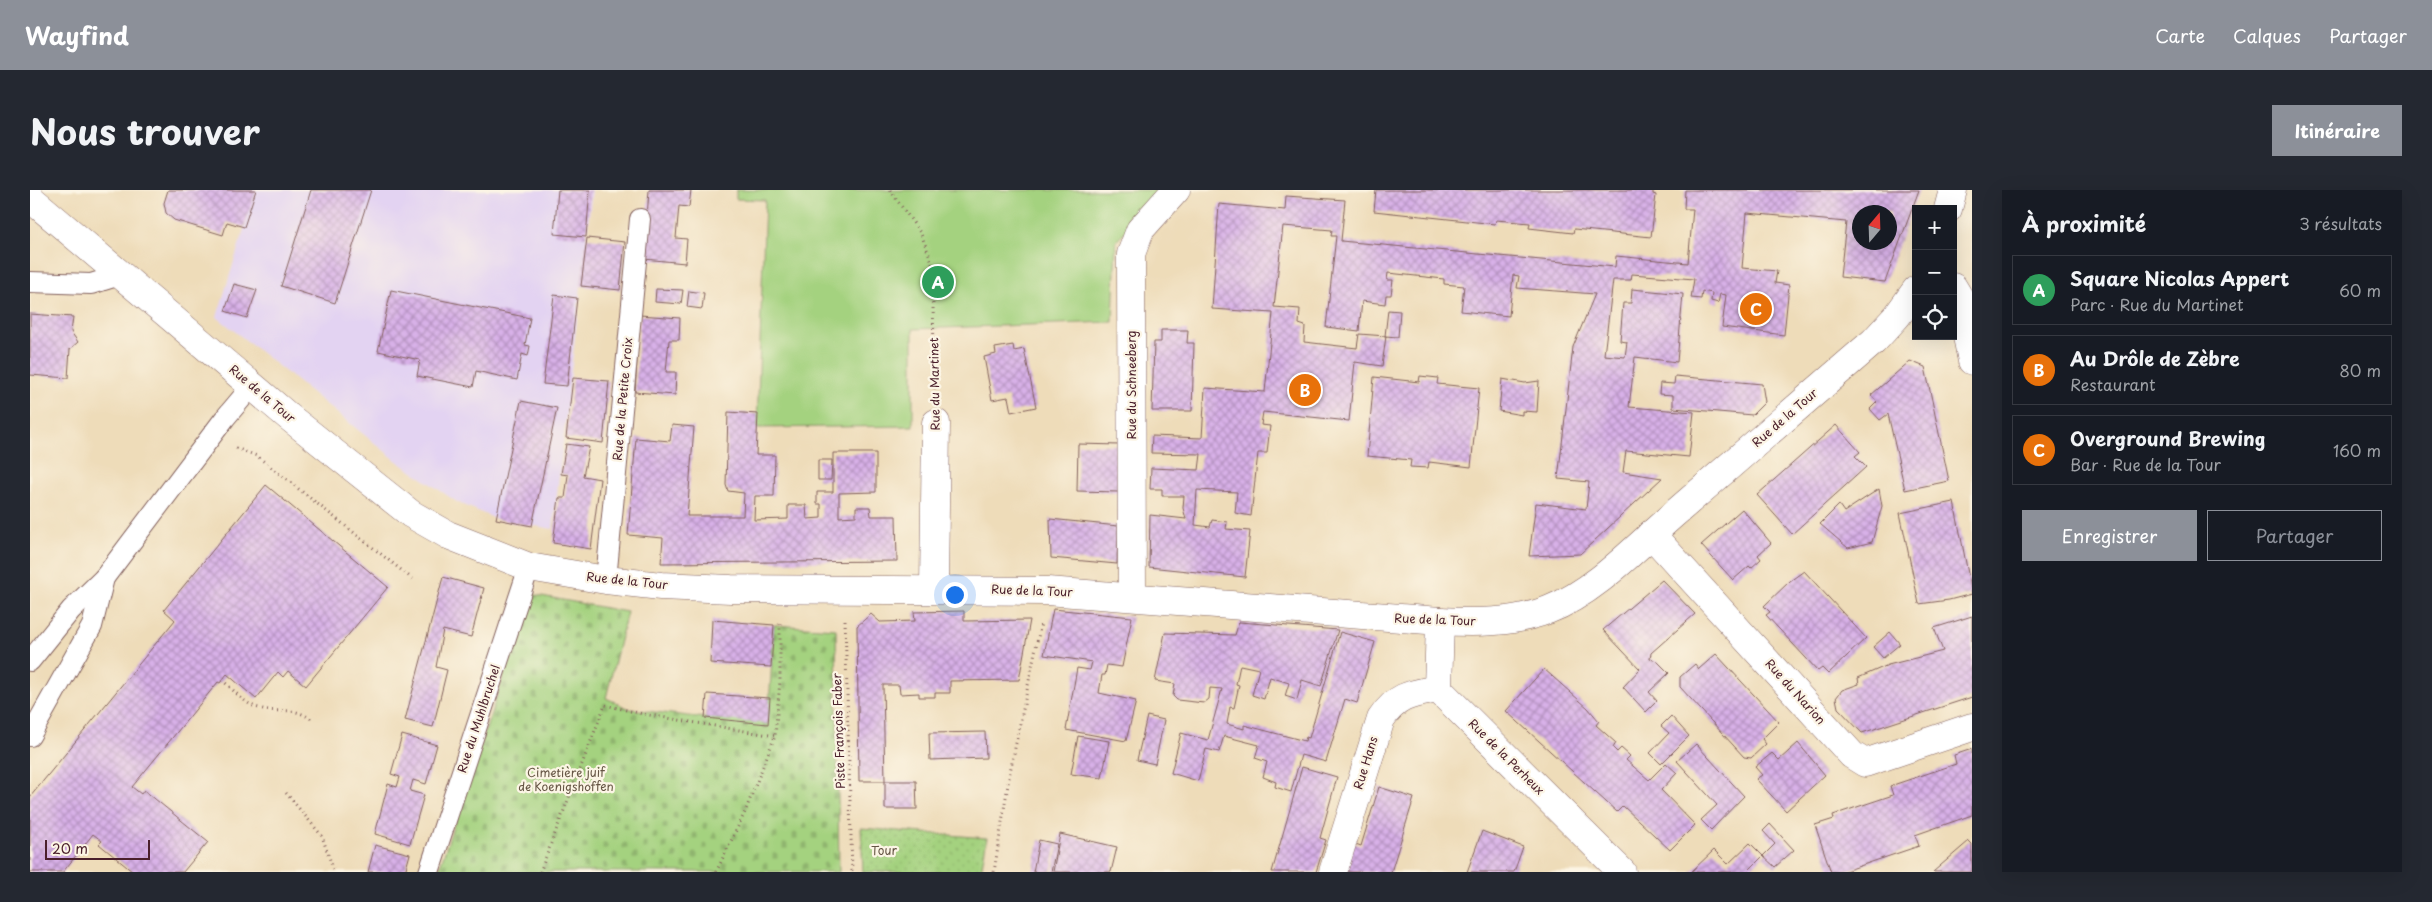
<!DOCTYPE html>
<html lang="fr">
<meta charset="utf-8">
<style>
:root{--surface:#171b24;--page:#242831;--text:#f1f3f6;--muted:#9ea1a6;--line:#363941;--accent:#8c9099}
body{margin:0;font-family:"Playpen Sans",sans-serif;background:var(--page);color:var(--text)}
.controls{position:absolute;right:15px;top:15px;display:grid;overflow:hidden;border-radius:0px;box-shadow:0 5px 20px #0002}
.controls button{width:45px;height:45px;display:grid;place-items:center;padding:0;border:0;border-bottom:1px solid var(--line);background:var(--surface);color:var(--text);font:25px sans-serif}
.compass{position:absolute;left:1822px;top:15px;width:45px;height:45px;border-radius:50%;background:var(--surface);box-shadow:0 5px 20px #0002;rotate:19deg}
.scale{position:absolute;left:15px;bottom:12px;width:105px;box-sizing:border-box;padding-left:5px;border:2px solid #4a1f2b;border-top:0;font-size:14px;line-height:18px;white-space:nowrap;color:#4a1f2b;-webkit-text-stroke:4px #fcf5e5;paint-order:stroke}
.you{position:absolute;left:924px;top:404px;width:18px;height:18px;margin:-12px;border:4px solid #fff;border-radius:50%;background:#1a73e8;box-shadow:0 0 0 8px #1a73e833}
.badge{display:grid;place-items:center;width:32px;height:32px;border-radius:50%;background:var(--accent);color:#fff;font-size:16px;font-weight:700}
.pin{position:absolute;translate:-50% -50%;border:2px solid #fff;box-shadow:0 1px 5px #0006}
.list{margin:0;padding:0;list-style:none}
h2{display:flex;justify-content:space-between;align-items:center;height:65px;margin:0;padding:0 20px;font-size:21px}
h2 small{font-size:16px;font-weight:400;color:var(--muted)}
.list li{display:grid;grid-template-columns:32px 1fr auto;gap:15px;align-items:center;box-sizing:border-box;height:70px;margin:0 10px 10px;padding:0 10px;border:1px solid var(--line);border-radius:0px}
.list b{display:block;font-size:19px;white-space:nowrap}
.list p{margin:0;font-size:16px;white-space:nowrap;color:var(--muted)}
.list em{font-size:16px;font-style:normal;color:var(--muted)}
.actions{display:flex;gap:10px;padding:15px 20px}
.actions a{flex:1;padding:11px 0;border:1px solid var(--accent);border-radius:0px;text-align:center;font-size:18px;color:var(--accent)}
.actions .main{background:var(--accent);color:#fff}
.icon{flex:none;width:28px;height:28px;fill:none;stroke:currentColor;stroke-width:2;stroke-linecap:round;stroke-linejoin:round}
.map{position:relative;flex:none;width:1942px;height:682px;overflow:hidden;border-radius:0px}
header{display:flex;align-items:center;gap:30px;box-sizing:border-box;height:70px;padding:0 25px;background:var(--accent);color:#fff}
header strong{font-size:24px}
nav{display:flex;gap:28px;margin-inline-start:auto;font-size:18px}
.intro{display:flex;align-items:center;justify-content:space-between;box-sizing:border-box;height:120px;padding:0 30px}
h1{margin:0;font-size:35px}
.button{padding:12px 22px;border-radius:0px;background:var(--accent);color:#fff;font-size:18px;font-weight:700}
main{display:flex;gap:30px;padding:0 30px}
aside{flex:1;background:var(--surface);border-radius:0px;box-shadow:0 5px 20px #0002}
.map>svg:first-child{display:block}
.built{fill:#e3d3f2}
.cemetery{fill:url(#cemetery-stones);stroke:#777855}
.park{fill:#a4d27f;stroke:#777855}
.garden{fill:url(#garden-dots);stroke:#777855}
.building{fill:url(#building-cross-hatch);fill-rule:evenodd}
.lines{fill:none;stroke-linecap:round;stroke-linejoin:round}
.lane-casing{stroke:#83615d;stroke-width:22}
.street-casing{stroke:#83615d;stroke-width:29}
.path{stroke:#83615d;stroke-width:3;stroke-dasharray:1 4;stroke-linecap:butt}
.lane{stroke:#fff;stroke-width:20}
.street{stroke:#fff;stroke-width:28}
.labels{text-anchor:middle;stroke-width:4.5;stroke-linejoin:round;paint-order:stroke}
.street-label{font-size:12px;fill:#4a1f2b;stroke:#fcf5e5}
.park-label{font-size:12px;fill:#655544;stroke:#fcf5e5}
</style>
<header>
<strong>Wayfind</strong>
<nav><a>Carte</a><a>Calques</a><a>Partager</a></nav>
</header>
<div class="intro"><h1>Nous trouver</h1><a class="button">Itinéraire</a></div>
<main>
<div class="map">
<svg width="1942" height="682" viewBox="0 0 1942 682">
<defs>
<pattern id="cemetery-stones" width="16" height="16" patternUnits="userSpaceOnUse" patternTransform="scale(1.25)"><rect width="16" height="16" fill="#a4d27f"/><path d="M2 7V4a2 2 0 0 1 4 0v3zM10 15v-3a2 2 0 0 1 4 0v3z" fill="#8fb46e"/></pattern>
<pattern id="garden-dots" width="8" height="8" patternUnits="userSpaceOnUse" patternTransform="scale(1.25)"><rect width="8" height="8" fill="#a4d27f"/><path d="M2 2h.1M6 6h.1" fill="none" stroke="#8fb46e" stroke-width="1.8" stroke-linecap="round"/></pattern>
<pattern id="building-cross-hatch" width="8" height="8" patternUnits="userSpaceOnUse" patternTransform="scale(1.25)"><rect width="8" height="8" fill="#d8b1e8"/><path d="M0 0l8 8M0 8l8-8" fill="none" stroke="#b18fbc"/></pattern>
</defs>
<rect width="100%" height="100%" fill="#fcf5e5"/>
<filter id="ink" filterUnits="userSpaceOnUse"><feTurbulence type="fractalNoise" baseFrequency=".02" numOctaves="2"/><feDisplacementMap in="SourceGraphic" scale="10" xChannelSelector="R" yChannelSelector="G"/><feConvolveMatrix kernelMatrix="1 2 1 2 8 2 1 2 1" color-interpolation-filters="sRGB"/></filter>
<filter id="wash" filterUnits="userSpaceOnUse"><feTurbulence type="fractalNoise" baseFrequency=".0096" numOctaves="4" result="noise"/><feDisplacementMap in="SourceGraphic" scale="20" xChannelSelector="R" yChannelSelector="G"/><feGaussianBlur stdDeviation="1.12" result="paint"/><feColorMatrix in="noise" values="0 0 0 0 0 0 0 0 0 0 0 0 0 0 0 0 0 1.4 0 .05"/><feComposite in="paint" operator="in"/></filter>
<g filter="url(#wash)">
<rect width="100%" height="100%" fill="#eedcb9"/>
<!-- built -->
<polygon class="built" points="226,0 562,0 523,339 466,329 427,312 367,271 187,127"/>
<!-- cemetery -->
<polygon class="cemetery" points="501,404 597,422 576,508 600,519 675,528 738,533 744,435 806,439 809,682 408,682"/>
<!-- park -->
<polygon class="park" points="706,0 1129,0 1086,52 1083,132 883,139 883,236 727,238 735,10 706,9"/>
<!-- garden -->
<polygon class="garden" points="831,638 957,648 951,682 833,682"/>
<g id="blocks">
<!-- building -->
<g class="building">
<polygon points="138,0 226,0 214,37 197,32 193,45 144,30 136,23 134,13"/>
<polygon points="281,0 341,0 305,113 251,96"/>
<polygon points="528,0 560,0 556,47 524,44"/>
<polygon points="619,0 661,0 659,17 649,16 646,48 657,49 655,73 614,69"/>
<polygon points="1346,0 1623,0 1623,4 1626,5 1621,47 1544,39 1543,43 1499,38 1500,33 1466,30 1465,34 1344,21"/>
<path d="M1655,0H1889L1855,92L1810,87L1816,32L1717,23L1712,78L1747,81L1745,93L1759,95L1754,145L1692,137L1696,105L1690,104L1688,113L1681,111L1682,103L1672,101L1671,109L1661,108L1664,89L1602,84L1601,90H1583L1574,165L1595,167L1597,152L1590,151L1593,113H1601L1602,99L1653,104L1647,172L1605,167L1599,217L1664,222L1659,267L1596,261L1593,282L1632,288L1550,364L1499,366L1506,313L1556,319L1559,292L1528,289L1543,157L1565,104L1487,98L1489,86L1483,85L1479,126L1431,121L1434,96L1414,94V89L1358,83L1357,90H1363L1361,105H1356L1355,114L1332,111L1329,141L1296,137L1306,46H1301L1302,40L1253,36L1244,117L1270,119L1269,134L1275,136L1274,152L1327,158L1329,144L1356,146L1352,176L1325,172L1319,231L1233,222L1231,235L1240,236L1237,263H1228L1221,326L1205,323L1207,302L1167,300L1165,335L1180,337L1182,330L1197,332L1196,339L1220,341L1215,387L1119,377L1120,325L1156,329L1153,318L1154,306H1132V299H1120L1121,278L1169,280L1171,264L1121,263L1122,246L1172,248L1175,198L1235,202L1243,123L1182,119L1189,14L1255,20L1256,6L1315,10L1311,51L1585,77L1586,66L1658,73L1663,19H1654ZM1830,22H1860V52H1830Z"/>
<polygon points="557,48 595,52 590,100 551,96"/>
<polygon points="204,94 227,100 217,128 195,121"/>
<polygon points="626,99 653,100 651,114 625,112"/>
<polygon points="361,100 500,128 495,155 500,156 498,166 492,164 487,190 446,181 443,197 387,186 390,170 348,161"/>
<polygon points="659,101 674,103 672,119 657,117"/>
<polygon points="524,105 547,108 537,196 513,194"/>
<polygon points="1358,120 1370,121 1368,147 1355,146"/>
<polygon points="0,124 43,127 41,142 48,152 40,159 38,188 0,185"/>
<polygon points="610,125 650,128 649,150 639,150 636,182 646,182 645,205 605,202"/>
<polygon points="1131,140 1158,140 1157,153 1164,153 1162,221 1122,221 1124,152 1131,152"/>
<polygon points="983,155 984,161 994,159 1006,217 981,222 978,207 962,210 954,167 966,164 965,158"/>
<polygon points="1880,171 1895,177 1919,291 1875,300 1858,224 1850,230 1840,219 1847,212 1841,205"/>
<polygon points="1390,186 1408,188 1407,194 1449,198 1441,277 1399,272 1398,278 1380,277 1381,270 1337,266 1344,187 1389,192"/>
<polygon points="1645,186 1732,194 1735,212 1722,225 1643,218 1643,205 1629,204 1630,193 1644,194"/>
<polygon points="543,188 579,191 573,253 536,248"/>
<polygon points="1472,189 1495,193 1509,191 1507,222 1492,221 1492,225 1469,221"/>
<polygon points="491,211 527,218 502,336 466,329"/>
<polygon points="698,222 728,224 726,265 745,265 744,306 725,306 724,330 758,329 758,315 776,315 777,329 791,328 791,314 787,314 787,302 803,302 803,263 846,263 846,302 809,303 809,327 826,326 826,317 840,317 841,326 866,326 867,371 631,373 633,348 598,345 606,248 640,251 642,235 664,237 657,326 713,326 714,303 698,301 696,295"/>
<polygon points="1806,235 1830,262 1825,266 1836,277 1762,344 1727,305"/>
<polygon points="536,254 559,257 553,286 570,289 561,359 523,353 529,308 535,308 538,285 531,284"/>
<polygon points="1048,254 1090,255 1089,302 1047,301"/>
<polygon points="788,270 802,270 801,290 788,290"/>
<polygon points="236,295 358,397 276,496 258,481 253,487 248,482 226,509 197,484 190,493 188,492 102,597 111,604 114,600 178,652 153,682 103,682 69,654 72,651 63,644 33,682 0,682 0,607 145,430 134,420"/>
<polygon points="1849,299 1852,316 1842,352 1818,358 1790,334 1809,315 1814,322"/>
<polygon points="1924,312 1942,404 1919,410 1889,414 1870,323"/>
<polygon points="1712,319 1741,353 1728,365 1731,369 1721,378 1719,376 1703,390 1671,355"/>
<polygon points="1020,329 1088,336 1087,374 1021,368"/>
<polygon points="1774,381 1836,448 1798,484 1792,478 1788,481 1736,425 1740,422 1734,416 1760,391"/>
<polygon points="413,387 454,398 441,447 413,440 406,477 417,480 403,537 375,530"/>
<polygon points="1632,390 1665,424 1621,463 1620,469 1627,471 1639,483 1619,502 1627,511 1616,522 1593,497 1610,479 1573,440"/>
<polygon points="1023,419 1102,427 1092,477 1077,475 1075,485 1072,485 1069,503 1106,511 1096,551 1036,540 1047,478 1060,480 1062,472 1014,465"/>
<polygon points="934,421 934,431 1000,430 989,490 920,491 920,503 905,503 905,507 889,507 889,503 870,504 869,495 853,495 855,591 829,591 827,436 841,424 850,432 885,431 884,422"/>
<polygon points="1942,426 1942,507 1832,543 1808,518 1806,508 1812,500 1829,494 1828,488 1858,475 1913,461 1904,438"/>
<polygon points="682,430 744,435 741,477 680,473"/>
<polygon points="1209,432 1308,440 1291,496 1272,490 1267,510 1255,506 1259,493 1240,487 1234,509 1222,505 1229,479 1210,475 1206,494 1209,495 1204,518 1200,517 1197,534 1214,539 1214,535 1275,551 1276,547 1279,548 1310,442 1345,452 1327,513 1315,509 1296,572 1271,565 1261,602 1245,597 1246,592 1233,587 1237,572 1225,568 1229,555 1194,546 1189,562 1176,559 1168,591 1141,583 1151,543 1178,550 1192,499 1180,498 1179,509 1174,513 1147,510 1143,506 1145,494 1125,491 1135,443 1205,445"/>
<polygon points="1860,442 1870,454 1853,468 1843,457"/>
<polygon points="1686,464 1749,532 1732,549 1736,554 1721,568 1714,567 1650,497 1650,487 1665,474 1669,479"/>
<polygon points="1514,479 1558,518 1569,531 1566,535 1586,553 1583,558 1587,562 1591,558 1600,566 1596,570 1619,590 1636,573 1647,583 1631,600 1665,635 1640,660 1593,616 1587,622 1476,521"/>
<polygon points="677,504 740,508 738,534 675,528"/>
<polygon points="1117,526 1134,530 1125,574 1107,570"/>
<polygon points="1641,526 1659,546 1631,574 1620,563 1639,543 1631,536"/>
<polygon points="955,542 956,568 900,570 899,543"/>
<polygon points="372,545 407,555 396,594 383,590 380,601 394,605 380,654 345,644 358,594 367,597 370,587 361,584"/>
<polygon points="1048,546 1079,551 1072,588 1041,584"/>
<polygon points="1768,553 1795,585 1756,621 1726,589 1732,585 1725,577 1742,563 1749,570"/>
<polygon points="1666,554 1714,606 1681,640 1671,630 1687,615 1647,571"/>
<polygon points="1942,559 1942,625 1885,645 1889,656 1812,682 1801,682 1785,635 1804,629 1803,625 1863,605 1860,596 1926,574 1924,565"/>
<polygon points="1272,577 1307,587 1290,648 1296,650 1286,682 1242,682"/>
<polygon points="855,591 886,591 887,619 855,619"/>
<polygon points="1349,597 1384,608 1361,682 1313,682 1323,653 1331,656"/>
<polygon points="1740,634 1764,660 1745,677 1733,666 1745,654 1733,641"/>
<polygon points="1452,641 1493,657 1484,682 1437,682"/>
<polygon points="1030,644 1087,657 1081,682 1023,682"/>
<polygon points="1009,650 1027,654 1021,682 1003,682"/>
<polygon points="1939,651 1942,654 1942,682 1903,682"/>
<polygon points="1720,653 1733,666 1717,682 1661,682 1684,660 1698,674"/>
<polygon points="345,655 380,664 375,682 338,682"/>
</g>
</g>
</g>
<g filter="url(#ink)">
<use href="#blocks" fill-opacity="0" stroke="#83615d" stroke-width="1"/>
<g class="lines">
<!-- lane casing -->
<g class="lane-casing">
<g id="lane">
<polyline points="0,92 61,94 90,85"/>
<polyline points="576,390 610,29"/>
<polyline points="0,471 41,420 74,388 195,228 222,196"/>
<polyline points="0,546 62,436 74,388"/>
<polyline points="399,682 499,377"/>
</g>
</g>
<!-- street casing -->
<g class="street-casing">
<g id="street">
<path d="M0,8L259,227L381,324L418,345L499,377L576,390L631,396L701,399L1017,401L1410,431C1446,433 1483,433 1518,420C1565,402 1606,357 1644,324C1710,267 1777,209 1844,151L1867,126L1886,100"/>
<polyline points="1918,19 1923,0"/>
<polyline points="1923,97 1929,107 1942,171"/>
<polyline points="1621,344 1822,565 1835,573 1942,537"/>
<polyline points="904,399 906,233"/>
<polyline points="1102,406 1101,64 1110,40 1146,0"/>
<polyline points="1410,431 1408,499 1592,682"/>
<path d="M1303,682L1351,529C1367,505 1381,504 1408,499"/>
</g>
</g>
<!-- path -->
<g class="path">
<polyline points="860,0 891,44 902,72 905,202"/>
<polyline points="206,258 227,266 385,391"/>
<polyline points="815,430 822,682"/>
<path d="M192,490C203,499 215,515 229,518C253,525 261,514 284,531"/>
<polyline points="256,603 292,646 304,682"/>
<polyline points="510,682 575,515 613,524 745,546"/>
<polyline points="686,682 715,622 745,546 750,491 750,432"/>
<polyline points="964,682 980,582 1011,433"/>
</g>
<!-- lane -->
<use href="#lane" class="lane"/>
<!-- street -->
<use href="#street" class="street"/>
</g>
</g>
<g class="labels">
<!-- street labels -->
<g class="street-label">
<text transform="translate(905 194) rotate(-91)" y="4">Rue du Martinet</text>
<text transform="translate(1102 195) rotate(-90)" y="4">Rue du Schneeberg</text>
<text transform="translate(232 204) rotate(40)" y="4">Rue de la Tour</text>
<text transform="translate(593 209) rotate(-85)" y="4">Rue de la Petite Croix</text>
<text transform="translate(1755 228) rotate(-41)" y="4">Rue de la Tour</text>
<text transform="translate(597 391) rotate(6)" y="4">Rue de la Tour</text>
<text transform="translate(1002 401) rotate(2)" y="4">Rue de la Tour</text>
<text transform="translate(1405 430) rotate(2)" y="4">Rue de la Tour</text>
<text transform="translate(1765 502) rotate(48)" y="4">Rue du Narion</text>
<text transform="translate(449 529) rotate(-72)" y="4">Rue du Muhlbruchel</text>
<text transform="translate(809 541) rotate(-92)" y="4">Piste François Faber</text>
<text transform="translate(1476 567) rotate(45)" y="4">Rue de la Perheux</text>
<text transform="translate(1336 573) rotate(-73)" y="4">Rue Hans</text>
</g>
<!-- park labels -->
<g class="park-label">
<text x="536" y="587">Cimetière juif<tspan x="536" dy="14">de Koenigshoffen</tspan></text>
<text x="854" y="665">Tour</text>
</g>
</g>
</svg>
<div class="controls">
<button>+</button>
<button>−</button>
<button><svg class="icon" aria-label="locate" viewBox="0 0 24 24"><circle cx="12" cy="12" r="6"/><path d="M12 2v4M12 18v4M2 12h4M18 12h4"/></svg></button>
</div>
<svg class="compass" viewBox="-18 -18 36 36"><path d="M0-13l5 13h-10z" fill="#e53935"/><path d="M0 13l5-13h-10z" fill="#9ea1a6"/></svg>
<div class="scale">20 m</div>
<div class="you"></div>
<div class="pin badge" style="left:908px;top:92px;background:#2e9e5b">A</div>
<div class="pin badge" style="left:1275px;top:200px;background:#e8710a">B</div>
<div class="pin badge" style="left:1726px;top:119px;background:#e8710a">C</div>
</div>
<aside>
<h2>À proximité<small>3 résultats</small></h2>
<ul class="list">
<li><span class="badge" style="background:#2e9e5b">A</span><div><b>Square Nicolas Appert</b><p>Parc · Rue du Martinet</p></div><em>60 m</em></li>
<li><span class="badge" style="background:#e8710a">B</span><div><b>Au Drôle de Zèbre</b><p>Restaurant</p></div><em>80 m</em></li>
<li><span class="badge" style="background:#e8710a">C</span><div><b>Overground Brewing</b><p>Bar · Rue de la Tour</p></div><em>160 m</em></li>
</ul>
<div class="actions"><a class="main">Enregistrer</a><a>Partager</a></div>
</aside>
</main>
